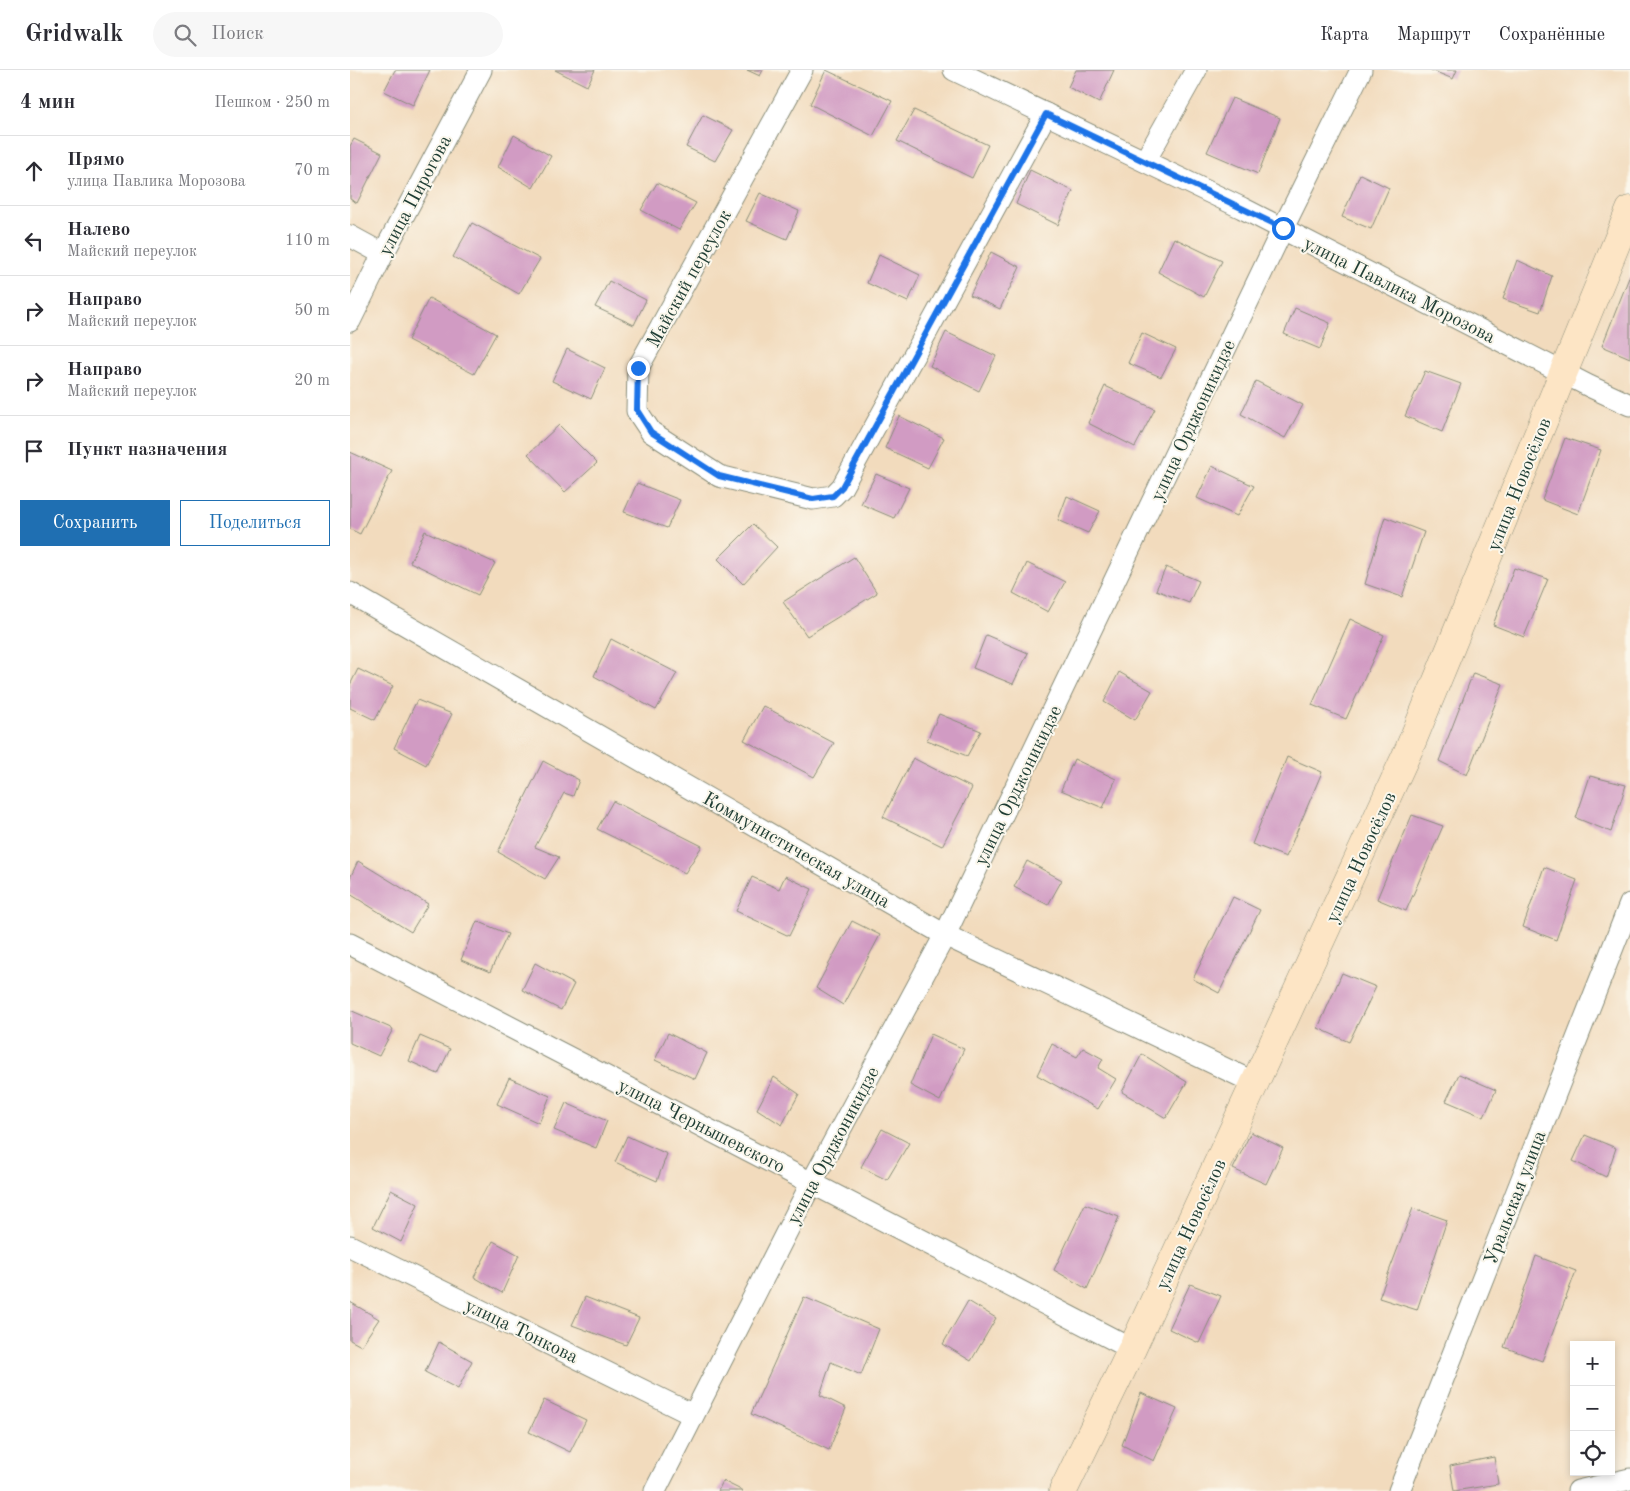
<!DOCTYPE html>
<html lang="ru">
<meta charset="utf-8">
<style>
:root{--surface:#fff;--page:#f7f7f7;--text:#2b2b33;--muted:#7c7c81;--line:#e1e1e2;--accent:#1f6fb2}
body{margin:0;font-family:"Old Standard TT",serif;background:var(--page);color:var(--text)}
.controls{position:absolute;right:15px;bottom:15px;display:grid;overflow:hidden;border-radius:0px;box-shadow:0 2px 8px #0003}
.controls button{width:45px;height:45px;display:grid;place-items:center;padding:0;border:0;border-bottom:1px solid var(--line);background:var(--surface);color:var(--text);font:25px sans-serif}
.stop{position:absolute;width:15px;height:15px;margin:-11px;border:4px solid #1a73e8;border-radius:50%;background:#fff}
.stop.end{background:#1a73e8;border-color:#fff;box-shadow:0 1px 5px #0008}
.list{margin:0;padding:0;list-style:none}
h2{display:flex;justify-content:space-between;align-items:center;height:65px;margin:0;padding:0 20px;font-size:21px}
h2 small{font-size:16px;font-weight:400;color:var(--muted)}
.list li{display:grid;grid-template-columns:32px 1fr auto;gap:15px;align-items:center;box-sizing:border-box;height:70px;padding:0 20px;border-top:1px solid var(--line)}
.list b{display:block;font-size:19px;white-space:nowrap}
.list p{margin:0;font-size:16px;white-space:nowrap;color:var(--muted)}
.list em{font-size:16px;font-style:normal;color:var(--muted)}
.actions{display:flex;gap:10px;padding:15px 20px}
.actions a{flex:1;padding:11px 0;border:1px solid var(--accent);border-radius:0px;text-align:center;font-size:18px;color:var(--accent)}
.actions .main{background:var(--accent);color:#fff}
.icon{flex:none;width:28px;height:28px;fill:none;stroke:currentColor;stroke-width:2;stroke-linecap:round;stroke-linejoin:round}
.map{position:relative;flex:none;width:1280px;height:1421px;overflow:hidden}
header{display:flex;align-items:center;gap:30px;box-sizing:border-box;height:70px;padding:0 25px;background:var(--surface);border-bottom:1px solid var(--line)}
header strong{font-size:24px}
nav{display:flex;gap:28px;margin-inline-start:auto;font-size:18px}
.search{width:350px;height:45px;background:var(--page);display:flex;align-items:center;gap:12px;box-sizing:border-box;padding:0 18px;border-radius:28px;color:var(--muted);font-size:19px}
main{display:flex}
aside{flex:1;background:var(--surface)}
.map>svg:first-child{display:block}
.building{fill:#d19bc3}
.lines{fill:none;stroke-linecap:round;stroke-linejoin:round}
.street-casing{stroke:#888c78;stroke-width:23}
.secondary-casing{stroke:#888c78;stroke-width:29}
.street{stroke:#fff;stroke-width:21}
.secondary{stroke:#fde5c5;stroke-width:28}
.route{stroke:#1a73e8;stroke-width:6}
.labels{text-anchor:middle;stroke-width:4;stroke-linejoin:round;paint-order:stroke}
.street-label{font-size:19px;fill:#1f3d34;stroke:#fbf7ec}
</style>
<header>
<strong>Gridwalk</strong>
<div class="search"><svg class="icon" aria-label="search" viewBox="0 0 24 24"><circle cx="10" cy="10" r="6"/><path d="M15 15l6 6"/></svg>Поиск</div>
<nav><a>Карта</a><a>Маршрут</a><a>Сохранённые</a></nav>
</header>
<main>
<aside>
<h2>4 мин<small>Пешком · 250 m</small></h2>
<ul class="list">
<li><svg class="icon" aria-label="ahead" viewBox="0 0 24 24"><path d="M12 20V5M6 11l6-6 6 6"/></svg><div><b>Прямо</b><p>улица Павлика Морозова</p></div><em>70 m</em></li>
<li><svg class="icon" aria-label="left" viewBox="0 0 24 24"><path d="M17 20v-9H6M10 6l-5 5 5 5"/></svg><div><b>Налево</b><p>Майский переулок</p></div><em>110 m</em></li>
<li><svg class="icon" aria-label="right" viewBox="0 0 24 24"><path d="M7 20v-9h11M14 6l5 5-5 5"/></svg><div><b>Направо</b><p>Майский переулок</p></div><em>50 m</em></li>
<li><svg class="icon" aria-label="right" viewBox="0 0 24 24"><path d="M7 20v-9h11M14 6l5 5-5 5"/></svg><div><b>Направо</b><p>Майский переулок</p></div><em>20 m</em></li>
<li><svg class="icon" aria-label="arrive" viewBox="0 0 24 24"><path d="M6 21V4h12l-3 4 3 4H6"/></svg><div><b>Пункт назначения</b></div></li>
</ul>
<div class="actions"><a class="main">Сохранить</a><a>Поделиться</a></div>
</aside>
<div class="map">
<svg width="1280" height="1421" viewBox="0 0 1280 1421">
<rect width="100%" height="100%" fill="#fbf7ec"/>
<filter id="ink" filterUnits="userSpaceOnUse"><feTurbulence type="fractalNoise" baseFrequency=".02" numOctaves="2"/><feDisplacementMap in="SourceGraphic" scale="10" xChannelSelector="R" yChannelSelector="G"/><feConvolveMatrix kernelMatrix="1 2 1 2 8 2 1 2 1" color-interpolation-filters="sRGB"/></filter>
<filter id="wash" filterUnits="userSpaceOnUse"><feTurbulence type="fractalNoise" baseFrequency=".0096" numOctaves="4" result="noise"/><feDisplacementMap in="SourceGraphic" scale="20" xChannelSelector="R" yChannelSelector="G"/><feGaussianBlur stdDeviation="1.12" result="paint"/><feColorMatrix in="noise" values="0 0 0 0 0 0 0 0 0 0 0 0 0 0 0 0 0 1.4 0 .05"/><feComposite in="paint" operator="in"/></filter>
<g filter="url(#wash)">
<rect width="100%" height="100%" fill="#f2dbbd"/>
<g id="blocks">
<!-- building -->
<g class="building">
<polygon points="45,0 80,0 63,35 34,21"/>
<polygon points="205,0 245,0 237,16"/>
<polygon points="397,0 413,0 410,6"/>
<polygon points="476,0 542,31 523,66 460,34"/>
<polygon points="726,0 764,0 749,33 718,17"/>
<polygon points="1081,0 1107,0 1103,9"/>
<polygon points="882,28 930,48 908,104 857,82"/>
<polygon points="564,40 638,75 622,108 547,71"/>
<polygon points="353,45 383,60 365,91 336,77"/>
<polygon points="164,65 201,86 183,118 148,97"/>
<polygon points="4,69 32,83 7,133 0,129 0,76"/>
<polygon points="680,100 723,121 708,155 666,134"/>
<polygon points="1010,104 1039,118 1021,159 992,147"/>
<polygon points="307,113 346,133 329,160 291,140"/>
<polygon points="410,123 449,141 437,169 396,151"/>
<polygon points="122,153 190,189 169,224 103,187"/>
<polygon points="824,168 872,191 854,227 808,202"/>
<polygon points="641,182 670,197 650,239 620,225"/>
<polygon points="529,185 570,205 558,232 517,213"/>
<polygon points="1167,190 1202,206 1190,242 1153,229"/>
<polygon points="1280,205 1280,288 1252,276"/>
<polygon points="259,211 296,230 284,255 245,237"/>
<polygon points="79,228 146,264 124,304 58,270"/>
<polygon points="945,238 980,253 970,279 934,264"/>
<polygon points="596,262 646,286 629,321 580,296"/>
<polygon points="792,263 826,279 811,307 778,293"/>
<polygon points="217,279 255,298 241,329 202,311"/>
<polygon points="1075,301 1111,314 1092,362 1055,346"/>
<polygon points="906,311 953,335 935,368 891,344"/>
<polygon points="755,316 805,339 785,377 738,353"/>
<polygon points="549,346 594,368 578,398 535,378"/>
<polygon points="209,355 247,393 215,422 178,384"/>
<polygon points="1215,368 1251,380 1228,444 1192,430"/>
<polygon points="0,382 42,401 10,464 0,459"/>
<polygon points="862,396 904,416 887,446 847,428"/>
<polygon points="526,404 559,418 544,448 511,434"/>
<polygon points="287,413 330,430 317,458 274,442"/>
<polygon points="717,426 750,441 738,463 708,450"/>
<polygon points="1035,447 1074,462 1052,527 1015,514"/>
<polygon points="403,454 427,477 393,514 368,489"/>
<polygon points="75,461 145,493 128,525 60,492"/>
<polygon points="504,487 527,523 457,566 433,532"/>
<polygon points="677,493 715,512 698,542 663,523"/>
<polygon points="816,497 849,511 839,533 806,520"/>
<polygon points="1164,498 1198,509 1174,567 1143,555"/>
<polygon points="1000,549 1034,565 996,649 962,635"/>
<polygon points="636,565 678,583 663,614 623,598"/>
<polygon points="261,569 327,603 306,640 244,606"/>
<polygon points="8,599 43,616 25,650 0,638 0,615"/>
<polygon points="769,602 802,621 785,650 754,632"/>
<polygon points="1123,603 1153,614 1117,705 1089,691"/>
<polygon points="67,630 102,644 76,695 44,678"/>
<polygon points="413,636 484,673 464,707 394,670"/>
<polygon points="589,644 631,661 617,686 577,670"/>
<polygon points="937,687 972,702 936,787 902,774"/>
<polygon points="563,688 622,718 592,776 533,747"/>
<polygon points="724,689 766,709 753,738 711,720"/>
<polygon points="193,691 229,710 223,726 214,723 185,777 209,787 195,809 148,782"/>
<polygon points="1240,706 1276,715 1261,762 1226,748"/>
<polygon points="263,731 352,776 335,803 247,759"/>
<polygon points="1062,745 1093,756 1056,841 1027,829"/>
<polygon points="8,791 78,834 61,862 0,824 0,808"/>
<polygon points="677,791 712,810 698,835 664,817"/>
<polygon points="1194,797 1227,810 1206,870 1173,857"/>
<polygon points="435,806 462,819 439,866 386,841 402,807 429,819"/>
<polygon points="883,827 910,840 869,923 843,909"/>
<polygon points="127,851 158,864 140,902 111,890"/>
<polygon points="502,851 530,865 493,935 466,918"/>
<polygon points="185,893 224,914 211,940 172,920"/>
<polygon points="992,903 1026,917 999,972 968,958"/>
<polygon points="0,940 43,959 29,986 0,973"/>
<polygon points="318,963 357,983 345,1009 305,990"/>
<polygon points="581,964 614,979 590,1031 560,1015"/>
<polygon points="70,966 100,979 88,1004 59,991"/>
<polygon points="702,974 727,987 733,978 753,989 748,998 766,1009 748,1039 687,1005"/>
<polygon points="792,984 837,1012 816,1048 772,1022"/>
<polygon points="1109,1004 1146,1020 1134,1047 1096,1031"/>
<polygon points="424,1007 449,1024 432,1055 407,1039"/>
<polygon points="159,1008 200,1026 189,1053 147,1034"/>
<polygon points="216,1033 257,1051 246,1078 204,1060"/>
<polygon points="532,1059 559,1073 537,1110 511,1097"/>
<polygon points="901,1062 933,1078 916,1114 883,1099"/>
<polygon points="1235,1065 1266,1078 1256,1107 1223,1091"/>
<polygon points="277,1066 317,1084 307,1111 265,1092"/>
<polygon points="41,1120 68,1134 51,1172 23,1157"/>
<polygon points="735,1134 769,1147 737,1219 704,1200"/>
<polygon points="1063,1138 1097,1150 1067,1240 1029,1228"/>
<polygon points="143,1171 169,1185 152,1223 124,1207"/>
<polygon points="1186,1186 1226,1201 1192,1291 1154,1277"/>
<polygon points="840,1214 871,1226 849,1273 819,1259"/>
<polygon points="235,1227 289,1248 276,1275 222,1255"/>
<polygon points="454,1227 529,1259 511,1305 481,1292 470,1325 496,1338 479,1380 401,1344"/>
<polygon points="618,1231 646,1248 621,1291 593,1274"/>
<polygon points="0,1232 29,1249 11,1276 0,1270"/>
<polygon points="89,1272 122,1291 108,1319 75,1302"/>
<polygon points="791,1323 827,1339 804,1391 772,1375"/>
<polygon points="194,1330 236,1350 220,1382 179,1362"/>
<polygon points="1144,1387 1148,1414 1104,1421 1100,1396"/>
<polygon points="373,1411 393,1421 368,1421"/>
</g>
</g>
</g>
<g filter="url(#ink)">
<use href="#blocks" fill-opacity="0" stroke="#888c78" stroke-width="1"/>
<g class="lines">
<!-- street casing -->
<g class="street-casing">
<g id="street">
<polyline points="452,0 288,298 287,341 301,362 369,406 463,429 483,426 492,417 696,44"/>
<polyline points="604,0 892,138 1239,316 1280,335"/>
<polyline points="795,91 846,0"/>
<polyline points="0,166 33,184"/>
<polyline points="0,251 33,184 131,0"/>
<polyline points="0,523 595,865 905,1013"/>
<polyline points="0,874 782,1279"/>
<polyline points="0,1176 343,1345"/>
<polyline points="305,1421 462,1112 595,865 935,154 1011,0"/>
<polyline points="1049,1421 1280,834"/>
<polyline points="1228,1421 1280,1409"/>
</g>
</g>
<!-- secondary casing -->
<g class="secondary-casing">
<polyline id="secondary" points="713,1421 782,1279 1059,679 1280,140"/>
</g>
<!-- street -->
<use href="#street" class="street"/>
<!-- secondary -->
<use href="#secondary" class="secondary"/>
</g>
</g>
<g class="lines" filter="url(#ink)">
<!-- route -->
<polyline class="route" points="288,298 287,340 301,362 369,406 463,429 483,426 492,417 696,44 933,158"/>
</g>
<g class="labels">
<!-- street labels -->
<g class="street-label">
<text transform="translate(64 125) rotate(-62)" y="7">улица Пирогова</text>
<text transform="translate(338 208) rotate(-61)" y="7">Майский переулок</text>
<text transform="translate(1050 219) rotate(27)" y="7">улица Павлика Морозова</text>
<text transform="translate(842 350) rotate(-65)" y="7">улица Орджоникидзе</text>
<text transform="translate(1168 414) rotate(-68)" y="7">улица Новосёлов</text>
<text transform="translate(667 715) rotate(-64)" y="7">улица Орджоникидзе</text>
<text transform="translate(447 779) rotate(30)" y="7">Коммунистическая улица</text>
<text transform="translate(1010 787) rotate(-65)" y="7">улица Новосёлов</text>
<text transform="translate(352 1055) rotate(27)" y="7">улица Чернышевского</text>
<text transform="translate(482 1075) rotate(-62)" y="7">улица Орджоникидзе</text>
<text transform="translate(1164 1127) rotate(-69)" y="7">Уральская улица</text>
<text transform="translate(840 1154) rotate(-65)" y="7">улица Новосёлов</text>
<text transform="translate(172 1260) rotate(26)" y="7">улица Тонкова</text>
</g>
</g>
</svg>
<div class="controls">
<button>+</button>
<button>−</button>
<button><svg class="icon" aria-label="locate" viewBox="0 0 24 24"><circle cx="12" cy="12" r="6"/><path d="M12 2v4M12 18v4M2 12h4M18 12h4"/></svg></button>
</div>
<div class="stop" style="left:933px;top:158px"></div>
<div class="stop end" style="left:288px;top:298px"></div>
</div>
</main>
